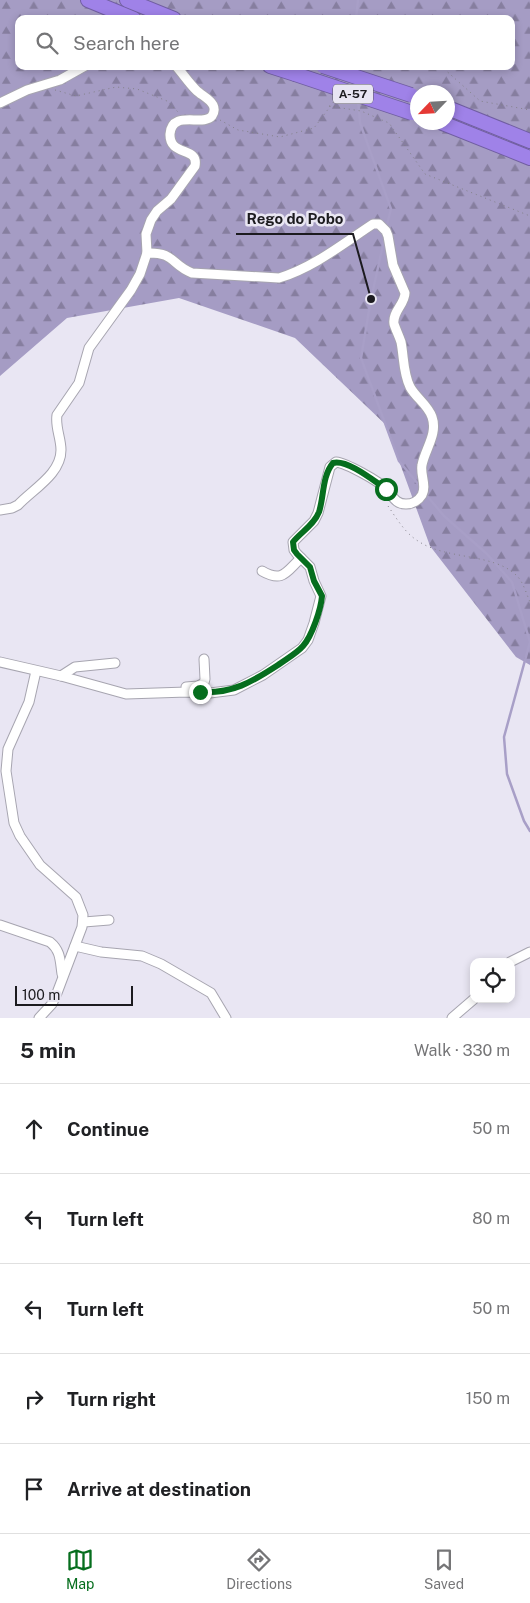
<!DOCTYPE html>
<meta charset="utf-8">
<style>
:root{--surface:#fff;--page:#f2f2f2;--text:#202124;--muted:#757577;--line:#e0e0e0;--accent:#066e1e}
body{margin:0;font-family:"Public Sans",sans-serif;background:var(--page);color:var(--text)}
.controls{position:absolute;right:15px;bottom:15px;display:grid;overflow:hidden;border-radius:10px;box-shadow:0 2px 8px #0003}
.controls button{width:45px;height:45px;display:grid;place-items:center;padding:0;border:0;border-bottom:1px solid var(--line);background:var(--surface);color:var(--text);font:25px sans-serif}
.compass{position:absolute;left:410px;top:85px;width:45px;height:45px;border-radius:50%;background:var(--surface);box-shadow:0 2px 8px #0003;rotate:245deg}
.scale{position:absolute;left:15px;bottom:12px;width:118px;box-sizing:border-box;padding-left:5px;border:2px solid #1c1b1f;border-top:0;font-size:14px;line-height:18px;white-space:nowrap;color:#1c1b1f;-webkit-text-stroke:4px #e9e6f3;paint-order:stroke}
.stop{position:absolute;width:15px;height:15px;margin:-11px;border:4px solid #066e1e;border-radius:50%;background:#fff}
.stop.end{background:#066e1e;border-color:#fff;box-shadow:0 1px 5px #0008}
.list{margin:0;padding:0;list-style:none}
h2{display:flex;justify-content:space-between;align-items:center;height:65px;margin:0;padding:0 20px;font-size:21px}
h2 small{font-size:16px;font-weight:400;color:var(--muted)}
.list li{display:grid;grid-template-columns:32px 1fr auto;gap:15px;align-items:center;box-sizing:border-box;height:90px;padding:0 20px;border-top:1px solid var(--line)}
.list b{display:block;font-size:19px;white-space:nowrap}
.list em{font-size:16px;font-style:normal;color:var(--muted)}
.icon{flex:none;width:28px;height:28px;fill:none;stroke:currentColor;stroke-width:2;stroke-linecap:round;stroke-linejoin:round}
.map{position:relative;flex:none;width:530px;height:1018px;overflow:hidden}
.search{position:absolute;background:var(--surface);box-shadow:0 2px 8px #0003;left:15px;right:15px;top:15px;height:55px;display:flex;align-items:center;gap:12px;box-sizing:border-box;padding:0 18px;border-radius:10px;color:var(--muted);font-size:19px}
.sheet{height:515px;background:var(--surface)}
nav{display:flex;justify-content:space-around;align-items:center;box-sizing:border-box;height:70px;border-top:1px solid var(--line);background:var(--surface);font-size:14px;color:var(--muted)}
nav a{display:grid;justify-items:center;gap:2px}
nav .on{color:var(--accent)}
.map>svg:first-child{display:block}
.forest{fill:url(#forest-firs);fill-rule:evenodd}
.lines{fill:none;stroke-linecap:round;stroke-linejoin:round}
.stream{stroke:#a89fc7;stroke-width:2.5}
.minor-casing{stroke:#a7a5b0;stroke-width:11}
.highway-casing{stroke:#715ea2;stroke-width:16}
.path{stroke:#838189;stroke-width:1;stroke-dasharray:1 4;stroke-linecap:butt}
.minor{stroke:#fff;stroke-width:9}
.highway{stroke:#9f82e8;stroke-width:14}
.highway-bridge-casing{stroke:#715ea2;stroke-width:16;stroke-linecap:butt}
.highway-bridge{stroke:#9f82e8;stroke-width:14}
.route{stroke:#066e1e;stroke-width:6}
.labels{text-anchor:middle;stroke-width:5;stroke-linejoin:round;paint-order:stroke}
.shield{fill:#e9e6f3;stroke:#5a585f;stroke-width:1}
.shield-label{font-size:12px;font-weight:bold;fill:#1c1b1f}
.leader{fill:none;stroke:#1c1b1f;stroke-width:2}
.callout-dot{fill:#1c1b1f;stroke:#e9e6f3;stroke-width:2}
.callout-label{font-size:15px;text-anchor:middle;font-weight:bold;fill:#1c1b1f;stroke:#e9e6f3;stroke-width:5;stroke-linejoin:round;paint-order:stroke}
</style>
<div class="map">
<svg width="530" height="1018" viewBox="0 0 530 1018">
<defs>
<pattern id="forest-firs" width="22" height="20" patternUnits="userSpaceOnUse" patternTransform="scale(1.25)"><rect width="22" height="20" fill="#a59cc4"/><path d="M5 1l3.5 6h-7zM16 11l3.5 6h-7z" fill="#867e9f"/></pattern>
</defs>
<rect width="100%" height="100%" fill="#e9e6f3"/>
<!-- forest -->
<path class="forest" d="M0,0H530V665L516,657L430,546L386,425L295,338L179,298L67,318L0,376ZM19,19H511V66H19ZM418,92H448V122H418Z"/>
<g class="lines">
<!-- stream -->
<g class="stream">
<polyline points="356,19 358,0"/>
<polyline points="358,100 360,123 391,209 386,229"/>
<polyline points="385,236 371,299 361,358 399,461 419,485"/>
<polyline points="428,497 444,516 487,554 512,582 530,642 504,737 507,774 524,821 530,831"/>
</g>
<!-- minor casing -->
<g class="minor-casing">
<g id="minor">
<polyline points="0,103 27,90 60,80 85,66"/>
<path d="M147,253L146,234L151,220L157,211L171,199L195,166C199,146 169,157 170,134C172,109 203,127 212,116C214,113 215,109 213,105C210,99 201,95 196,90C189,83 183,74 176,66"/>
<path d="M0,510L12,508L18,505C33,489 61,474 61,450C61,438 55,427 57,415L79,383L89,348L131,290L140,274L147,253C175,252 171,265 192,273L279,278C313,268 344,243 373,224H379L386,231L388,236L393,265L405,293C405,304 392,312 394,324C396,330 399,336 401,342C404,357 403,373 410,387C416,398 428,405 432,417C438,434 425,449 422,465C420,474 427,486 422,495C419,500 413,504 406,504C395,504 393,496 386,489C379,481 346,463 336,462L330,467L318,513L314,521L293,542L294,550L297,554L310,567L314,581L321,596L314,623L308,640L302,648L263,675L234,690L210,693L187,692L126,694L61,676L0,662"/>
<path d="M262,571C283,583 286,572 301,558"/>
<polyline points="36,671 29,702 8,749 6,771 14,823 20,836 40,865 76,897 83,915 82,927 57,993 52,1004 39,1018"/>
<polyline points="61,676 75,667 115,663"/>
<polyline points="186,687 198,686 204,683 205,679 204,659"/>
<polyline points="84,922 109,920"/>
<path d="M0,925L50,942C61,951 60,961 62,974"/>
<polyline points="75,946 101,952 142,956 161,964 211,993 226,1018"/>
<polyline points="510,962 530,952"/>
<polyline points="452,1018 474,999"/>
</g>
</g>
<!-- highway casing -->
<g class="highway-casing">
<g id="highway">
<polyline points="88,0 134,19"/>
<polyline points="127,0 174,19"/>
<polyline points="270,66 295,74"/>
<polyline points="448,108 530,141"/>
<polyline points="440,122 530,158"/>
</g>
</g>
<!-- path -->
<g class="path">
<polyline points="440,66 442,67 480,101 530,110"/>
<polyline points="55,90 76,96 116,87 137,89 167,101 179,113"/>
<polyline points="329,106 361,111 389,123 425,174 530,216"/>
<polyline points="220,120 238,130 280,137 314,128 335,100"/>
<path d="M388,506C397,519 405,533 418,541C446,560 493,553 516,575C523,581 526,593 530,602"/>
</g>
<!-- minor -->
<use href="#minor" class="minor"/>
<!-- highway -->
<use href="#highway" class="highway"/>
<!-- highway-bridge casing -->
<g class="highway-bridge-casing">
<g id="highway-bridge">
<polyline points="323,66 411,95"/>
<polyline points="295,74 412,113"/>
</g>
</g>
<!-- highway-bridge -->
<use href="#highway-bridge" class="highway-bridge"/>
</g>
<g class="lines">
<!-- route -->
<path class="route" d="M200,692C232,694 252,682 278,665C286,659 296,654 303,646C312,636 321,609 322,596L314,581L310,567L297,554L294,550L293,542C301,532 314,525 319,512C324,497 322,476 333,463C347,459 374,481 386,489"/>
</g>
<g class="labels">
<!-- shield labels -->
<rect class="shield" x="333" y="84.5" width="40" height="19" rx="4"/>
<g class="shield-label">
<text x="353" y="98">A-57</text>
</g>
</g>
<!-- callouts -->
<path class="leader" d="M371 299L353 234H236"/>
<circle class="callout-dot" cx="371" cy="299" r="5"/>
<g class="callout-label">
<text x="295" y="224">Rego do Pobo</text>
</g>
</svg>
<div class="controls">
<button><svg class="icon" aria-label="locate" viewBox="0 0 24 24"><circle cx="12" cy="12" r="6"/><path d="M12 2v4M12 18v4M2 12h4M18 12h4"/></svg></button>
</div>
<svg class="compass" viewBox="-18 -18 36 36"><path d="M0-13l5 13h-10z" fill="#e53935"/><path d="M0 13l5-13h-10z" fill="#757577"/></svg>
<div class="scale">100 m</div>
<div class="stop" style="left:386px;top:489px"></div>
<div class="stop end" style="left:200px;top:692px"></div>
<div class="search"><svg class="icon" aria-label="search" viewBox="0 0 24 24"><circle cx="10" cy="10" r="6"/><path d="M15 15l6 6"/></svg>Search here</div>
</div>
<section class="sheet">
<h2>5 min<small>Walk · 330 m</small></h2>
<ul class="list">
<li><svg class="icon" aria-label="ahead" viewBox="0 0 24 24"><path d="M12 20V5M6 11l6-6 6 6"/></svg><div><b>Continue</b></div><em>50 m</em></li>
<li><svg class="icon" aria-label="left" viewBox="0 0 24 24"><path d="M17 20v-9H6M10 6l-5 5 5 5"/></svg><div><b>Turn left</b></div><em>80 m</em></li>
<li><svg class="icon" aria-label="left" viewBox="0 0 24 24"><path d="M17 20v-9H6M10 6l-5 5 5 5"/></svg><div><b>Turn left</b></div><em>50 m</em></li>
<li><svg class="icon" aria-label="right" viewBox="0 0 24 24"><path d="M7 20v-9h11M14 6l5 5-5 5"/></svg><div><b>Turn right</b></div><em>150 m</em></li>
<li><svg class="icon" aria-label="arrive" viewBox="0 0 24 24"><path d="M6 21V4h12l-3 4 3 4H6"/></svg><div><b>Arrive at destination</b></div></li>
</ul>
</section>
<nav>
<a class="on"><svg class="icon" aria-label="map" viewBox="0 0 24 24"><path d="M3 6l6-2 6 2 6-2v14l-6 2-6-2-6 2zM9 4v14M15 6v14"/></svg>Map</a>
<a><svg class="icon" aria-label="directions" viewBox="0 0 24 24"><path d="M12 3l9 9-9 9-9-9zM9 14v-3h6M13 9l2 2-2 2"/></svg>Directions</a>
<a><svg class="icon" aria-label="saved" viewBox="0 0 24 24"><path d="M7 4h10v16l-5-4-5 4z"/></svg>Saved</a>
</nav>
